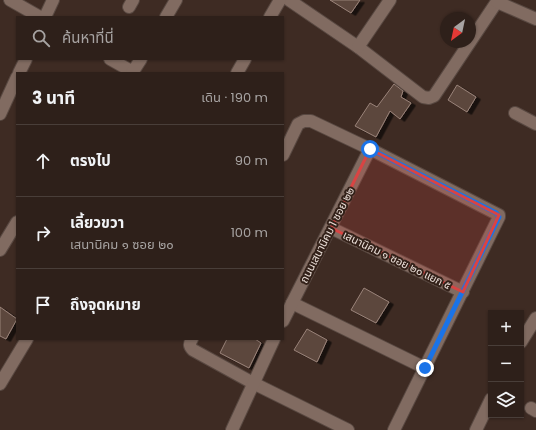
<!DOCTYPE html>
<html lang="th">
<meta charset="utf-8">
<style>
:root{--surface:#2e201a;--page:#362823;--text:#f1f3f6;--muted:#a7a3a2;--line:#493e39}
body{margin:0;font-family:Poppins,"Noto Sans Thai",sans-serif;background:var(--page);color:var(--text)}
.controls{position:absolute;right:12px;bottom:12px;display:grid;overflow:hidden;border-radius:0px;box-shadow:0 1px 3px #0004}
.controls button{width:36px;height:36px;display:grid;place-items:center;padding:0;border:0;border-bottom:1px solid var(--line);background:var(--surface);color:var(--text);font:20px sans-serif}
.compass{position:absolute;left:440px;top:12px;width:36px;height:36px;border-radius:50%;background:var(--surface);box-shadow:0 1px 3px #0004;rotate:213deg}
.stop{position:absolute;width:12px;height:12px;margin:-9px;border:3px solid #1a73e8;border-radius:50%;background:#fff}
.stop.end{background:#1a73e8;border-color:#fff;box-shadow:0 1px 4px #0008}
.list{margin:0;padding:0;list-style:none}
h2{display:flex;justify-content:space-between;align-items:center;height:52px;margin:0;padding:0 16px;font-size:17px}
h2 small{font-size:13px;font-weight:400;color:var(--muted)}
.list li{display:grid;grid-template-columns:26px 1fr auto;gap:12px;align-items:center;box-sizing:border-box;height:72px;padding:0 16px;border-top:1px solid var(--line)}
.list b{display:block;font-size:15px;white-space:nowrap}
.list p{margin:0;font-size:13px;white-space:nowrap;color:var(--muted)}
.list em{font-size:13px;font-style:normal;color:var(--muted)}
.icon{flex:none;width:22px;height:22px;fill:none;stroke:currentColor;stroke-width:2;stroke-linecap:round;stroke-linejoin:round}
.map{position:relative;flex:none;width:536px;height:430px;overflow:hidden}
.search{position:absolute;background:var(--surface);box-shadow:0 1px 3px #0004;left:16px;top:16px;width:268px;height:44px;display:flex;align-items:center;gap:10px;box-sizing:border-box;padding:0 14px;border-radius:0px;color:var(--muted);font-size:15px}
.panel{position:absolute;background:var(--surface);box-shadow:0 1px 3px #0004;left:16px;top:72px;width:268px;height:268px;border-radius:0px}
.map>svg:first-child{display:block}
.building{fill:#5b463d;stroke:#9a8379;filter:url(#shadow)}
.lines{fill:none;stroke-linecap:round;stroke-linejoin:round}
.minor-casing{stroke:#584841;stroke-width:14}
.minor{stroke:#816b61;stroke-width:12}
.route{stroke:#1a73e8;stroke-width:5}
.marked{fill:#d94443;fill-opacity:0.2;stroke:#d94443;stroke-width:3;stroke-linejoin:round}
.labels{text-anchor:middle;stroke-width:4;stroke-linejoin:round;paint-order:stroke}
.street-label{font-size:11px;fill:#ece0da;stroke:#332119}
</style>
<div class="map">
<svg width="536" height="430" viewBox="0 0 536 430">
<defs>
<filter id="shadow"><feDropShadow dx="4.5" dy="2.5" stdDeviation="0" flood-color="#0009"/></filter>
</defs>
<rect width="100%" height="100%" fill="#3e2b23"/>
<!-- building -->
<g class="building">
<polygon points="330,0 360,0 351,13"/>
<polygon points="394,84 403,91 401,97 411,103 400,119 390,111 376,137 355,126 370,103 377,107"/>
<polygon points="457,85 476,97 467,112 448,100"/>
<polygon points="364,288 389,302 376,323 351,310"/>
<polygon points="0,307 17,319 6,339 0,336"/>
<polygon points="307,329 327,340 317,362 294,350"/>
<polygon points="227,339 255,339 261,343 249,368 220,353"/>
</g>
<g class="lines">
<!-- minor casing -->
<g class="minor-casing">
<g id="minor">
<polyline points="10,0 40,17"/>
<polyline points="289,0 358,47 423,97 429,98 434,96 498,0"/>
<polyline points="497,2 536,19"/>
<polyline points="129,7 133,0"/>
<polyline points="45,17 53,0"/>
<polyline points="166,17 176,0"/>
<polyline points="270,17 280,0"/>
<polyline points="358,47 390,0"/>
<polyline points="110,59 133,72"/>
<polyline points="19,73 26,59"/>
<polyline points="132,73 141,59"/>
<polyline points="237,73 245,59"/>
<polyline points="515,113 536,124"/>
<polyline points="0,114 17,77"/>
<polyline points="283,155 298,124 304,121 311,121 370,149 499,215 499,217 394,430"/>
<polyline points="331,228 463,292"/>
<polyline points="0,250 17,222"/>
<polyline points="292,303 425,368"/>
<polyline points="283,321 370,149"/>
<path d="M192,339C189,344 189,346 193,350L253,383L348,430"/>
<polyline points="521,342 536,318"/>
<polyline points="0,384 27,339"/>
<polyline points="531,408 536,411"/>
<polyline points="232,430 274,339"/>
<polyline points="476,430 491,399"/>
</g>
</g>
<!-- minor -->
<use href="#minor" class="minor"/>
</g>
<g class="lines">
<!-- route -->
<polyline class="route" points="370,149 496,213 499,217 425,368"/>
</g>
<!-- marked area -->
<path class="marked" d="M370,149L499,215L463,292L331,228Z"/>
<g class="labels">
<!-- street labels -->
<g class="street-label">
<text transform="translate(327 235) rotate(-63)" y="4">ถนนเสนานิคม 1 ซอย ๒๒</text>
<text transform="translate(397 260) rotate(26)" y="4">เสนานิคม ๑ ซอย ๒๐ แยก ๕</text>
</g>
</g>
</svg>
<div class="controls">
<button>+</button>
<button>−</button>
<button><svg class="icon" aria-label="layers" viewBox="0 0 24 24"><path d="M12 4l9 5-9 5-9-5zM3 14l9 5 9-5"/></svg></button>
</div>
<svg class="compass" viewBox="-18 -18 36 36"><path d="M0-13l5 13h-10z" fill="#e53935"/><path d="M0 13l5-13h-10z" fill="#a7a3a2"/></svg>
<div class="stop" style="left:370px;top:149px"></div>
<div class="stop end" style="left:425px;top:368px"></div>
<div class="search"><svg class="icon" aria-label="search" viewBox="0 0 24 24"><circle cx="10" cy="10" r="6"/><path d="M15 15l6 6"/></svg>ค้นหาที่นี่</div>
<section class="panel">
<h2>3 นาที<small>เดิน · 190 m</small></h2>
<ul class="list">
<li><svg class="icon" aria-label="ahead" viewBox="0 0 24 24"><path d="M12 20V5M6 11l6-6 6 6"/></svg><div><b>ตรงไป</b></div><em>90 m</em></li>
<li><svg class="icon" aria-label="right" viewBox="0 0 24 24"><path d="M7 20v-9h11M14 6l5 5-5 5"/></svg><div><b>เลี้ยวขวา</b><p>เสนานิคม ๑ ซอย ๒๐</p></div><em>100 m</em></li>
<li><svg class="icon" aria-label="arrive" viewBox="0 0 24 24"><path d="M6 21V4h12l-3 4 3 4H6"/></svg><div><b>ถึงจุดหมาย</b></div></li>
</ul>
</section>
</div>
